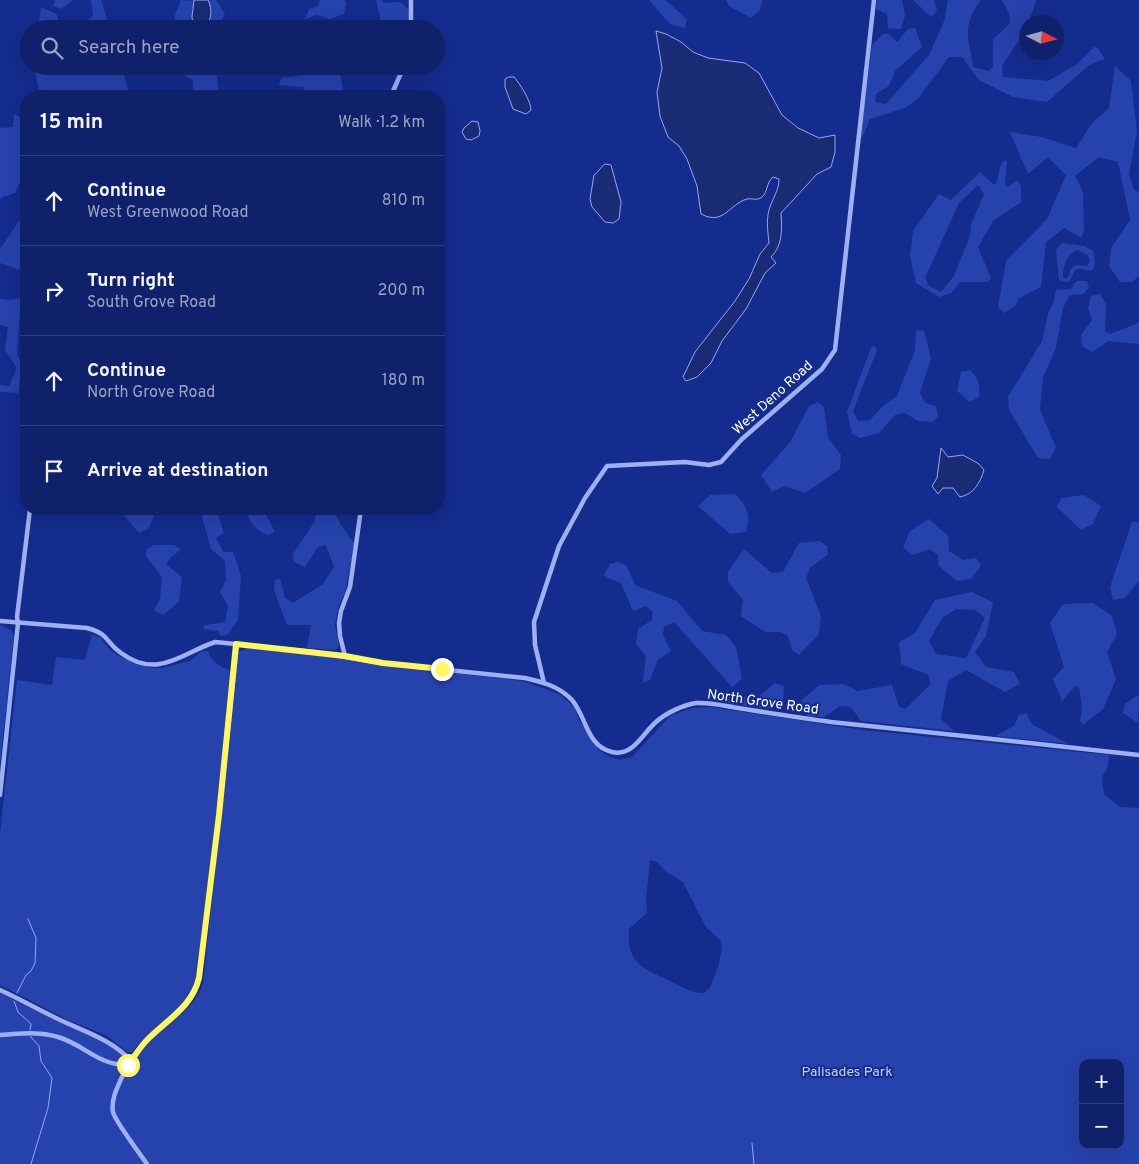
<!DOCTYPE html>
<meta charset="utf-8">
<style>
:root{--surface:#0f216a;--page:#1d2e72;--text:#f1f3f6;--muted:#9ba3c1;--line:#2f3e7e}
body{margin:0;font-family:Overpass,sans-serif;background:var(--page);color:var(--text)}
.controls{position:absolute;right:15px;bottom:15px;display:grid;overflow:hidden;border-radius:10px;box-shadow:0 5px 20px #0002}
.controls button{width:45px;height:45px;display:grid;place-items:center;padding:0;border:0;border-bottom:1px solid var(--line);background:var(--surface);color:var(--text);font:25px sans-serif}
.compass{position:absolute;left:1019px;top:15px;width:45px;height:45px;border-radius:50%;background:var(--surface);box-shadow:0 5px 20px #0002;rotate:96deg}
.stop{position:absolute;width:15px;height:15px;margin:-11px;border:4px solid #fff75e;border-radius:50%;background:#fff}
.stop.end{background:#fff75e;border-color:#fff;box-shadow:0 1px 5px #0008}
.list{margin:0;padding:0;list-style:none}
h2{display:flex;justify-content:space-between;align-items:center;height:65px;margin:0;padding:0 20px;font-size:21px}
h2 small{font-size:16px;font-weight:400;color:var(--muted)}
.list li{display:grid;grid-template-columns:32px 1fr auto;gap:15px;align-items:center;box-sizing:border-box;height:90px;padding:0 20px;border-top:1px solid var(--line)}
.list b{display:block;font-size:19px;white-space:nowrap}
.list p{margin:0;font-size:16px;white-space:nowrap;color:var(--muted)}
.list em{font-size:16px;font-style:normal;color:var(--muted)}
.icon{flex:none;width:28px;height:28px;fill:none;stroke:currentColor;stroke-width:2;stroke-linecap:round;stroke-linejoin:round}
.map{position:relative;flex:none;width:1139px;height:1164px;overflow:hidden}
.search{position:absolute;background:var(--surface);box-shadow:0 5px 20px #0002;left:20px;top:20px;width:425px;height:55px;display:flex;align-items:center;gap:12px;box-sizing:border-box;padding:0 18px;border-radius:28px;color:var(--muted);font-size:19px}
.panel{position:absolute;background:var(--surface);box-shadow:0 5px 20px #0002;left:20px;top:90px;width:425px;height:425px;border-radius:20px}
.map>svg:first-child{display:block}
.green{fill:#2643ad;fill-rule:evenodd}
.water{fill:#1a2b76;stroke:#91a7f3}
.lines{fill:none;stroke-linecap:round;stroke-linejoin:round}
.stream{stroke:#91a7f3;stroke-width:1}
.minor{stroke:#9fb0f0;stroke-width:4.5}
.route{stroke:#fff75e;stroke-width:6}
.labels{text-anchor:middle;stroke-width:4;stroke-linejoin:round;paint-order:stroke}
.street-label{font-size:14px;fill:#fff;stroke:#142c8e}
.park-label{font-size:14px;fill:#c6d1fc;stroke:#142c8e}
</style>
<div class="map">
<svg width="1139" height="1164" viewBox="0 0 1139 1164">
<rect width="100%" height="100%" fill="#142c8e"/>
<!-- green -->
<g class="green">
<polygon points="55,0 73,0 62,9 53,6"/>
<polygon points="91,0 101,0 110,29 81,29 93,15"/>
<polygon points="181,0 194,1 192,17 194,29 175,29 175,15"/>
<path d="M208,0H216L225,14L216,29H206C210,18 213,11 208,0Z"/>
<polygon points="320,0 345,0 346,3 344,14 330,19 317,15 305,19 309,9 318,6"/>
<polygon points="376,0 382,0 383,3 400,2 409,10 409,29 383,29"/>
<polygon points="649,0 665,0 687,19 685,28 670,24"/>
<polygon points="726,0 763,0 759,11 751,18 729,6"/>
<polygon points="877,0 902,0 905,16 901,29 888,28 887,14 876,9"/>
<polygon points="913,0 934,0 937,11 931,17"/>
<path d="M948,0H981C961,26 969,38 973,67L989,71L993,66V39C1012,22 1015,24 1002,0H1036L1033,11L1022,36L1002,66L1003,77L1048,81L1076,65L1094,47L1098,48L1105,59L1089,65L1047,102L1013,97L979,80L962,57H949L918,99L905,108L870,119L862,138H860L872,45L883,34H889L897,42L908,29L915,28L922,47L895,71L889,86L876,94L875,102L886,104L929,55L945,19Z"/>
<polygon points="41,7 56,14 62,27 65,29 38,29"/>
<polygon points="34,66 65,66 68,68 69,66 121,66 130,96 40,96"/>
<polygon points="177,66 207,66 217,75 219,96 191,96 193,92 193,80 177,72"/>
<polygon points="309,66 337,66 339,68 344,96 302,96 304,87 279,85 281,78 308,75"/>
<polygon points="1115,66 1131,81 1137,131 1129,174 1134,190 1139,192 1139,276 1132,282 1120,282 1109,266 1111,248 1130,220 1118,162 1099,157 1075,176 1083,192 1084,232 1081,237 1064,228 1046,242 1041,287 1019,298 1015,306 1004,313 998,307 1006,261 1047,219 1066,175 1048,157 1028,174 1010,132 1042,137 1076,148 1092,123 1109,108"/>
<polygon points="14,114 26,120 26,170 15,193 1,198 0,200 0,128 13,127"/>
<path d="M1004,160L1007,161L1005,185L1008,187L1017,180L1021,186V202L993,221L978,247L991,278L988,282H960L951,293L939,297L916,283L910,256L913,231L939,194L951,200L980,172L994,185C1000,179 997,169 1004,160ZM978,185L984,194L971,224L970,236L954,276L941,292L929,286L925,278L959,203Z"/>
<polygon points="26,211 26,268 21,270 0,263 0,249"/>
<path d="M1062,243L1084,246L1093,251L1095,262L1093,270C1087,272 1082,267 1075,270L1070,281L1065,282L1059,280L1056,250ZM1077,250L1088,255L1090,261L1087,266L1076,265L1071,269L1068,277L1065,279L1063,277C1063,266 1066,254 1077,250Z"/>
<polygon points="1077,281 1087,281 1089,288 1083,294 1070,295 1063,308 1056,348 1043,377 1040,410 1056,447 1050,459 1038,458 1009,410 1008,397 1042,341 1048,314 1053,304 1056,290 1071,289"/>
<polygon points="1100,294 1106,304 1105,331 1110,334 1136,324 1139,321 1139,344 1109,341 1092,352 1082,346 1081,335 1092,320 1088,309 1091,296"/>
<polygon points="26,297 26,311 20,312 17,355 22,364 18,393 0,392 0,385 9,386 17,368 5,350 8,327 0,325 0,299 9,300"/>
<polygon points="916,330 924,331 931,359 920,393 925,403 936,406 938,416 933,422 918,421 905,413 895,415 879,433 860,438 852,434 847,412 871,348 874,346 877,350 853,411 858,421 870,420 882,407 897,396 915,350"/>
<path d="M970,370C979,379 980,385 979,397L970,402L957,391L961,372Z"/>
<polygon points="818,402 824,407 828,437 841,455 840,469 805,493 785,486 772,492 761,475 791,441 809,406"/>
<path d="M735,494C747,506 751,515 746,532L730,534L698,506L710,495Z"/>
<polygon points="1084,495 1101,506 1093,524 1081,530 1057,507 1061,498"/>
<polygon points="123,509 157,509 148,529 139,533 124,515"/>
<polygon points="203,509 216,509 224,533 216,538 223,552 233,552 241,576 238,620 227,635 221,636 218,631 203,629 205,625 225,622 228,606 220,592 226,580 225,561 211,549 202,517"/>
<path d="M245,509H263L275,532L267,535C255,530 249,521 245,509Z"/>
<polygon points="316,509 333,510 341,525 354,543 346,590 338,608 335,625 339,645 336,650 307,648 311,625 287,625 274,590 275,580 280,579 285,598 293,603 323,584 334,567 326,545 318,547 305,567 294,562 293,554 315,521"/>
<polygon points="929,519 948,536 949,551 963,560 976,558 981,565 971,579 957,581 939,566 938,555 930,549 912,555 903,547 910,531"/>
<polygon points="1132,522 1139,522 1139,580 1125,598 1113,600 1110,587"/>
<polygon points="819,541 827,546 828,554 810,568 806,578 821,616 819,634 799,655 792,650 788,636 780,632 765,632 741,616 743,600 728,582 728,572 744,549 772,573 783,572 799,543"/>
<polygon points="154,545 174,545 181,550 172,556 166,564 182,577 179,602 163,615 154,610 160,599 162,577 146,556 146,550"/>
<polygon points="618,562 626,565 635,585 677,601 702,631 726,635 736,647 742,679 732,687 674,622 664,627 663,635 671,651 658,660 650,680 643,682 646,656 636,644 638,629 652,620 653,612 646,606 633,611 621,583 610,579 604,575 610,564"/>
<path d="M972,592L993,602L986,636L975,652L986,667L1014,672L1020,684L1005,692L966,670L948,681L941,719L954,731L861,721L851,707L840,706L824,717L807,716L801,700L820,685L844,684L857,691L892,685L899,707L905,709L931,684L928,675L901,664L899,642L915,633L935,600ZM956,609L975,610L985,618L966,658L936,654L929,641L942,618Z"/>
<polygon points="1093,603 1112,616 1117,634 1107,652 1116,679 1103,709 1084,724 1080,722 1082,706 1079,687 1075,686 1062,701 1053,679 1064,667 1050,623 1063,604"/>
<polygon points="0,625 11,630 14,636 0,763"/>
<path d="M92,635L100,637L111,651L119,656L151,668H162L190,661L202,651H208C212,663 219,666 230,670L220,782L197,976L187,999L166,1020L145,1037L132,1052H127L106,1035L68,1020L0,985V833L17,680L52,685L56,657L85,660Z"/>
<path d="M247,648L315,654L394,666L522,681L559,694L565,699L575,708L579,720L599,750L608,756L619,760L632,757L670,716L692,708L711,707L862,730L1109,755L1108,767L1102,777L1104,794L1120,807L1139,808V1164H0V993L58,1022L110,1044L120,1053L129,1070C134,1061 140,1052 147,1044C166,1025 194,1010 203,984L238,654L239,652ZM650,860L657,862L665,871L683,882L706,927L720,940L722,947L718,968L710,987L704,993C692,993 685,988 674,983C646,969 626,966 629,929L647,913L646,899ZM1083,1063H1120V1145H1083Z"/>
<polygon points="775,683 784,686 783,704 769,709 715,701 719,697 758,697"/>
<polygon points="1138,695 1139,696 1138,723 1123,713 1125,704"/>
<polygon points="1026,713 1033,725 1069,744 995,736 1014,726 1019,715"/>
</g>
<!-- water -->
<g class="water">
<path d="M194,0H208C213,11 211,18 206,29H194L192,17Z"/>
<path d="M656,31L666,34L681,42L693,52L708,58L745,63L759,73L782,115L798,128L819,138L835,135V152L831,167L817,174L781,213C782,229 783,245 771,257L776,263L765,273L746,309L722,341L711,363L697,377L686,381L683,377L695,352L735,301L749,279L760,254L769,243C768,232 766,221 769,210C772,199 779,191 779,179L773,177C766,183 768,192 762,197C758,201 752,198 747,199C729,204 724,226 701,214L697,186L687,159L679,146L668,137L660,116L657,92L662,68Z"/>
<path d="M509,77H514C520,84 531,101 531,110L526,114L513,109L505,87V79Z"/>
<polygon points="472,121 478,122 480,131 479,136 471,140 466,139 462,132 464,128"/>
<path d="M605,164L611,165L621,202L619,219L613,223L605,222L592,207L590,199L594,175C599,172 600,167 605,164Z"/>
<path d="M941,448L948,457L963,455L979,464L984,470C980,483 974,494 960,497L953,488H943L938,494L932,486L937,478Z"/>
</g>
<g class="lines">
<!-- stream -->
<g class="stream">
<polyline points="17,993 26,975 31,971 35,963 36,938 28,919"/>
<polyline points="14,1001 18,1012 31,1024 30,1030"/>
<polyline points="30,1036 39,1046 41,1061 52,1078 48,1108 31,1164"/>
<polyline points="752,1143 754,1164"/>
</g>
<!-- minor -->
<g class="minor">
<polyline points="411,0 411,29"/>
<polyline points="391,96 404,66"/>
<path d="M0,621L87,628C110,634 105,642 121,653C158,680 182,653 215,642L315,652L381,663L525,678C542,682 559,686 572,700C586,716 587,747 612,752C633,757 642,734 656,722C666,713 683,705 696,703C710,702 725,706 738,708C769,713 800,718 831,722C934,733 1036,743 1139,755"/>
<polyline points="345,656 340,636 339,623 341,611 350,587 361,509"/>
<polyline points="544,683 535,645 534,622 559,546 585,498 607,466 685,462 709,465 721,462 741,440 822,369 835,350 874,0"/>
<polyline points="0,795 18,623 17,617 30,509"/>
<path d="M0,990C20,999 39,1010 58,1019C85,1032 111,1039 131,1061"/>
<path d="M0,1035C19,1034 39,1031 58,1037C85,1045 97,1065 128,1065"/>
<path d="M147,1164C140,1154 115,1121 113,1112C111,1101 116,1090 121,1079C128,1066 136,1052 146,1041C166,1019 191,1008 199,977L219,815L237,644"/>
</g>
</g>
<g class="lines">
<!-- route -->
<path class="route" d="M128,1065C135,1056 140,1047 147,1040C168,1019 192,1007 199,978L219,815L236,644L345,656L383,663L442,669"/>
</g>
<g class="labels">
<!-- street labels -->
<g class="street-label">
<text transform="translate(772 397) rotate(-42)" y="5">West Deno Road</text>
<text transform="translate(763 701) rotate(8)" y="5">North Grove Road</text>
</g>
<!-- park labels -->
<g class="park-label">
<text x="847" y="1076">Palisades Park</text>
</g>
</g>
</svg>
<div class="controls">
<button>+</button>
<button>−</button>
</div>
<svg class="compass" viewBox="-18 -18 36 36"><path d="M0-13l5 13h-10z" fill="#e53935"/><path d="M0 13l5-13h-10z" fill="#9ba3c1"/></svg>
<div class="stop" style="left:128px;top:1065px"></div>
<div class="stop end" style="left:442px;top:669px"></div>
<div class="search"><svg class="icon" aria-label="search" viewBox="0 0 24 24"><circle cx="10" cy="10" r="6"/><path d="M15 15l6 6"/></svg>Search here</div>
<section class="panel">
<h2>15 min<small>Walk · 1.2 km</small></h2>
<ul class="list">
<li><svg class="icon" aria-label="ahead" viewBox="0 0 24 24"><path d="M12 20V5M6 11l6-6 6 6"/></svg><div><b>Continue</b><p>West Greenwood Road</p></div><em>810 m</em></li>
<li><svg class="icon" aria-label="right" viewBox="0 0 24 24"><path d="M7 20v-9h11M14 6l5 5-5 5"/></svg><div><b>Turn right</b><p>South Grove Road</p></div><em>200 m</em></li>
<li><svg class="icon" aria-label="ahead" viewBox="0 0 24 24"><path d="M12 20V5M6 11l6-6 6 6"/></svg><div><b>Continue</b><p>North Grove Road</p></div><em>180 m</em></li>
<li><svg class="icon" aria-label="arrive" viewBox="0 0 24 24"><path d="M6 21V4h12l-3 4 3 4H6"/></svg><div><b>Arrive at destination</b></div></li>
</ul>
</section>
</div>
